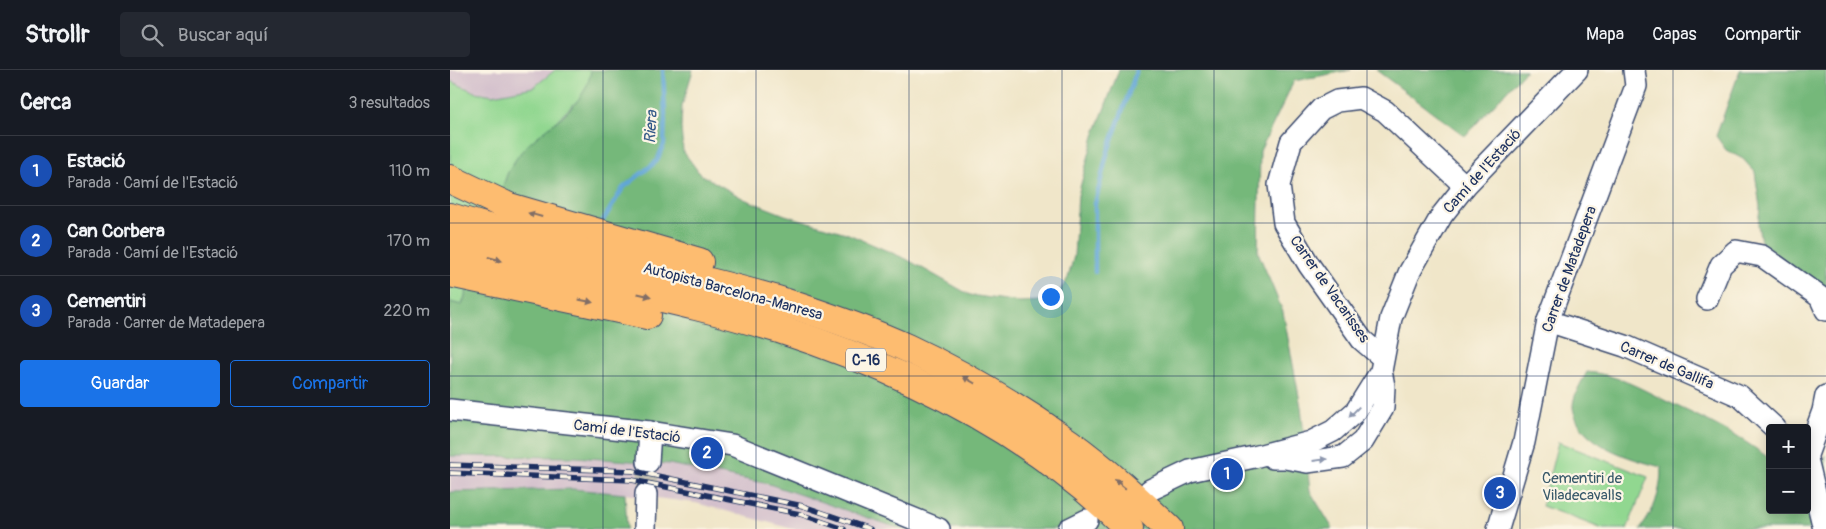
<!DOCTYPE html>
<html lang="es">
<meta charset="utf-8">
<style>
:root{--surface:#171b24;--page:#242831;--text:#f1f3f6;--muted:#9ea1a6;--line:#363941;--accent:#1a73e8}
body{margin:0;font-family:Pangolin,sans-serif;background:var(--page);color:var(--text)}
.controls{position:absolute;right:15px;bottom:15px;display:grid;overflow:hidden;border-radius:5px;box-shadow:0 2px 12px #0003}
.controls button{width:45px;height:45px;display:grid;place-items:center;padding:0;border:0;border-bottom:1px solid var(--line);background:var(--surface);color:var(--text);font:25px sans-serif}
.you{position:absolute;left:600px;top:226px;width:18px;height:18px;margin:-12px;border:4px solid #fff;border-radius:50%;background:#1a73e8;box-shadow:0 0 0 8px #1a73e833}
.badge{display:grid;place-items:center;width:32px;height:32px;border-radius:50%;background:var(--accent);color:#fff;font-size:16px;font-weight:700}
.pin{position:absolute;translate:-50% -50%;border:2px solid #fff;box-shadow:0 1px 5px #0006}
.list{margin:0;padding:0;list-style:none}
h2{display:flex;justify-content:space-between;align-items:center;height:65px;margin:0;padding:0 20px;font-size:21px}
h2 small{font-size:16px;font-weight:400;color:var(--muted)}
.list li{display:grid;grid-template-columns:32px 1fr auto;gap:15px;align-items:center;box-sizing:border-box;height:70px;padding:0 20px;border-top:1px solid var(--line)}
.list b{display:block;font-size:19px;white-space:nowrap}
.list p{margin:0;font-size:16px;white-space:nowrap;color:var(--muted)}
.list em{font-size:16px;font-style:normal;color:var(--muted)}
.actions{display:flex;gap:10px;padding:15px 20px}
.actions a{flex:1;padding:11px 0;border:1px solid var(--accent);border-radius:5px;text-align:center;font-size:18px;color:var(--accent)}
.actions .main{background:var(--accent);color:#fff}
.icon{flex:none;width:28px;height:28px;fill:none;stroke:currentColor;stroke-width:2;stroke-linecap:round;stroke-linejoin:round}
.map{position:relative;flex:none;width:1376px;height:459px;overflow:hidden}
header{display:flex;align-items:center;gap:30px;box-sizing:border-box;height:70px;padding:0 25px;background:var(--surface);border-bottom:1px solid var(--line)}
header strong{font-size:24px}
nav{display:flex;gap:28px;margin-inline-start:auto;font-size:18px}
.search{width:350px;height:45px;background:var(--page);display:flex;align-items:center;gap:12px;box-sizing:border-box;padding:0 18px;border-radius:5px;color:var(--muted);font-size:19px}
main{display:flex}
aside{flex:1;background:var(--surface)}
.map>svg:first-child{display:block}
.industrial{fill:#d1bdcb}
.green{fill:#91d790;stroke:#568377}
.forest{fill:#74b87a;stroke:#48746c}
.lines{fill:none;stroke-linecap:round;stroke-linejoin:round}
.stream{stroke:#60a6d6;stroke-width:4.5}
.minor-tunnel{stroke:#c5c1b4;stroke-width:21;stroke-dasharray:21 11;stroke-linecap:butt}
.minor-casing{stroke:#3b4a6e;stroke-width:24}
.highway-casing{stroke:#3b4a6e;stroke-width:30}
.minor{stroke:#fff;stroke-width:21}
.highway{stroke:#fdbc70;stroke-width:28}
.rail-casing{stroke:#1b2f5e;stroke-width:5.5}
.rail{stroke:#fcf5e5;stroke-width:4;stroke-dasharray:11;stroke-linecap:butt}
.oneway{fill:#816e66}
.oneway2{fill:#8d97ae}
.grid{fill:none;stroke:#1b2f5e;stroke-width:1;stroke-opacity:0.55}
.labels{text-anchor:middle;stroke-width:4.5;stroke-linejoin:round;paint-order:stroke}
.shield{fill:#fcf5e5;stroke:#5e6a86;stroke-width:1}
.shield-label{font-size:14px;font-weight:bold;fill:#1b2f5e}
.street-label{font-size:15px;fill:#1b2f5e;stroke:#fcf5e5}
.park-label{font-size:15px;fill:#38596a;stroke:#fcf5e5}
.water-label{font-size:16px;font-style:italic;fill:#335988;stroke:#fcf5e5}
</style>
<header>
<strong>Strollr</strong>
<div class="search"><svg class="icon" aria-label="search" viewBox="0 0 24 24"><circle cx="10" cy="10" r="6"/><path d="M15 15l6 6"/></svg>Buscar aquí</div>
<nav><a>Mapa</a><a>Capas</a><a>Compartir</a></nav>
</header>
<main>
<aside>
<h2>Cerca<small>3 resultados</small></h2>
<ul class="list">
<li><span class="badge" style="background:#1a4fb4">1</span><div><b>Estació</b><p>Parada · Camí de l'Estació</p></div><em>110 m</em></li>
<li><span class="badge" style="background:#1a4fb4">2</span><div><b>Can Corbera</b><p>Parada · Camí de l'Estació</p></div><em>170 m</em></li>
<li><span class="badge" style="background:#1a4fb4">3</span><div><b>Cementiri</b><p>Parada · Carrer de Matadepera</p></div><em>220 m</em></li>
</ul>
<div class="actions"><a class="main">Guardar</a><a>Compartir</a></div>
</aside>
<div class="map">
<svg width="1376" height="459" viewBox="0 0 1376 459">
<rect width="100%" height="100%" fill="#fcf5e5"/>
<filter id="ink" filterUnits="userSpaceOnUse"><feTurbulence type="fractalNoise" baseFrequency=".02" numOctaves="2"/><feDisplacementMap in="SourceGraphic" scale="10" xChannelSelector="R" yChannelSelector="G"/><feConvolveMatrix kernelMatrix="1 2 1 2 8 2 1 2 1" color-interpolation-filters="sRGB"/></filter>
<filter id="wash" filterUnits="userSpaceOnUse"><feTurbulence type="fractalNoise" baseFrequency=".0096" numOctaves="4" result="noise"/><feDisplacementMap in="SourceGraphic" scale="20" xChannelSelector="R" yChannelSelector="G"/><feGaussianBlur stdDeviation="1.12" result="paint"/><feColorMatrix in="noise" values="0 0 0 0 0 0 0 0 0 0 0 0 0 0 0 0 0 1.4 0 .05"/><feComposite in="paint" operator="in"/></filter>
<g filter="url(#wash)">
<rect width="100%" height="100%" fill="#f0e6c9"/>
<!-- industrial -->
<g class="industrial">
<polygon points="0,0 105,0 84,17 43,25 25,22 0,11"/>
<polygon points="0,386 125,387 219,394 319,414 451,459 343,459 246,433 175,424 123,419 0,422"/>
</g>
<!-- green -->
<g class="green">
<polygon points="105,0 141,0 140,12 130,28 100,57 83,71 58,102 12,235 0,232 0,11 25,22 43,25 84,17"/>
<polygon points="1108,372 1198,407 1177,459 1153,459 1092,436"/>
</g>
<!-- forest -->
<g class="forest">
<path d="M141,0H243L232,36L231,58L233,81L250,104L294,129L335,145L396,163L456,189L520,225L569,232L591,231L608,224L618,208L624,186L628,125L644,66L669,0H901L844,11L810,81L808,182L833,242L851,337L860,421L883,459H451L319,414L219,394L125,387L0,386V232L12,235L58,102C62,96 66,88 71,82C95,55 136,39 141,0Z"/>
<polygon points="926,0 1076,0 1015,66"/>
<polygon points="1290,0 1376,0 1376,225 1311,172 1308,155 1310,137 1305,102 1293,89 1276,80 1266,66"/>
<path d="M1137,302C1166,304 1190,318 1216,331C1252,348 1288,364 1320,389V440H1357V401L1368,398L1376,385V459H1190C1205,440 1211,421 1211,397C1181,389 1129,375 1123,338C1122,327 1132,311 1137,302Z"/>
<polygon points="123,419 175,424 177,459 0,459 0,422"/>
</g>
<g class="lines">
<!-- stream -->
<g class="stream">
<polyline points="152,152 173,118 207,91 214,74 215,45 213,0"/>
<polyline points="645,202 645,134 657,84 687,0"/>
</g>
</g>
</g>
<g filter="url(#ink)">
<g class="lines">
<!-- minor-tunnel -->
<polyline class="minor-tunnel" points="196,424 198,392"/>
<!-- minor casing -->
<g class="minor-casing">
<g id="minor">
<polyline points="1257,229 1271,195 1286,181 1312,186 1370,227 1376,240"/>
<polyline points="1098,251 1175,276 1290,326 1325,358"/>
<polyline points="933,288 912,270 859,195 834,153 829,115 841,72 871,39 887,31 911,28 935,41 1015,116"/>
<polyline points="0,340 200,362 282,375 489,459"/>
<polyline points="1357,385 1373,341 1376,326"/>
<polyline points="823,388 835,388 857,392 893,387 913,371 933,338 934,316 931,301"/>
<polyline points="1357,389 1374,459"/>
<polyline points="198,392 200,362"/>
<polyline points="700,420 740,401 804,387 861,372 883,361 906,341 931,301 941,248 959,203 992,145 1015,116 1127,0"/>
<polyline points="195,459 196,424"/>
<polyline points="619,459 637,450"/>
<polyline points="1048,459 1074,372 1098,251 1186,16 1184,0"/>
</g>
</g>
<!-- highway casing -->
<g class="highway-casing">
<g id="highway">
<polyline points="0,109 59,137 249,192"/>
<path d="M0,147C69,168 139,184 209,200C252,210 295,220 337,233C377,246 418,260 457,278C513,304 568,337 619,373C654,398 687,429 719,459"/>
<path d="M0,175C108,209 221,225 329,259C456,300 583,363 679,459"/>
<polyline points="0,203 197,245"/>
</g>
</g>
<!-- minor -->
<use href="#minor" class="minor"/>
<!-- highway -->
<use href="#highway" class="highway"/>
<!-- rail casing -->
<g class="rail-casing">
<g id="rail">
<polyline points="0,395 183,401 353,436 420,459"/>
<polyline points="0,403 182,410 350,444 394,459"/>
</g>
</g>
<!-- rail -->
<use href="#rail" class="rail"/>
</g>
<!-- one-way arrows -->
<defs><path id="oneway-solid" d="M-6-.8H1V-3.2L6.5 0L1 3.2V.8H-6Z" transform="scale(1.25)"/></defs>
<g class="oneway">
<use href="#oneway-solid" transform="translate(85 145) rotate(-164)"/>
<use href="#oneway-solid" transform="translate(45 189) rotate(15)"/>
<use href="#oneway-solid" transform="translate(194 225) rotate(13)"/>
<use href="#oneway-solid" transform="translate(136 231) rotate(12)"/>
<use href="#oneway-solid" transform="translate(519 310) rotate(-150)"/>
<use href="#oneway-solid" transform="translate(670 414) rotate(-141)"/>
</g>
<g class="oneway2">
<use href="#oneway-solid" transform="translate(904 342) rotate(134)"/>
<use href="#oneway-solid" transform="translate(870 390) rotate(-7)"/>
</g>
</g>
<!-- grid -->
<path class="grid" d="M153,0V459M306,0V459M459,0V459M612,0V459M764,0V459M917,0V459M1070,0V459M1223,0V459M0,153H1376M0,306H1376"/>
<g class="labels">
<!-- shield labels -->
<rect class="shield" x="396" y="278.5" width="40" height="23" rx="4"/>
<g class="shield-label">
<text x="416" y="295">C-16</text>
</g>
<!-- street labels -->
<g class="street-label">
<text transform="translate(1032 101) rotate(-48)" y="5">Camí de l'Estació</text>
<text transform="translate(1119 199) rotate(-70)" y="5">Carrer de Matadepera</text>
<text transform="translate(880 219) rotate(55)" y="5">Carrer de Vacarisses</text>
<text transform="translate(283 221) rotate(15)" y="5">Autopista Barcelona-Manresa</text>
<text transform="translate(1217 295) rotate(23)" y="5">Carrer de Gallifa</text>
<text transform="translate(177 361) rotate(7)" y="5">Camí de l'Estació</text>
</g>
<!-- park labels -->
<g class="park-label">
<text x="1132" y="413">Cementiri de<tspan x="1132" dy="17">Viladecavalls</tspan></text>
</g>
<!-- water labels -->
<g class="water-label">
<text transform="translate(200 57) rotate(-87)" y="6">Riera</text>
</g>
</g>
</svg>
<div class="controls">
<button>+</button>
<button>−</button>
</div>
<div class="you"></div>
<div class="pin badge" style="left:777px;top:404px;background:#1a4fb4">1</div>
<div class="pin badge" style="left:257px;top:383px;background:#1a4fb4">2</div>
<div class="pin badge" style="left:1050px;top:423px;background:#1a4fb4">3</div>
</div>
</main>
